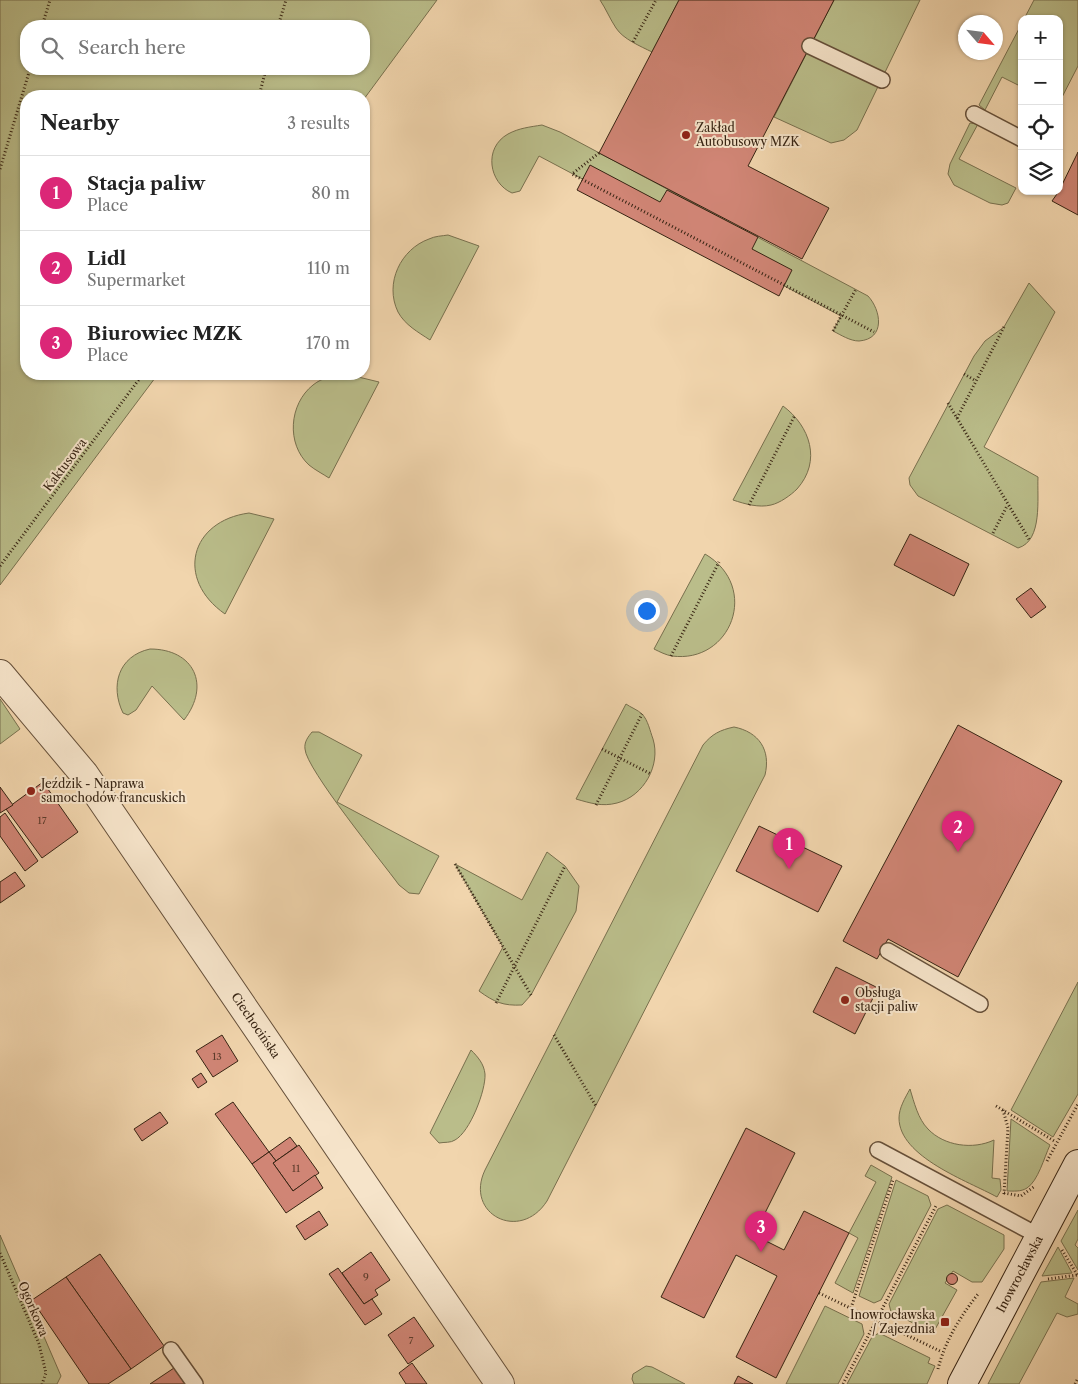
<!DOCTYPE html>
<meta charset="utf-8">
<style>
:root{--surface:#fff;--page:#f2f2f2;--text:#222;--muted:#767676;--line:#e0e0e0;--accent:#db2777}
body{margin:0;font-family:"Libre Caslon Text",serif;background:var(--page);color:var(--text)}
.controls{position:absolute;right:15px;top:15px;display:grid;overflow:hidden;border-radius:10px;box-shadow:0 1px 4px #0004}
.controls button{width:45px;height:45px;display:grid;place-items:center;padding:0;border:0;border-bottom:1px solid var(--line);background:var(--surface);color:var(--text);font:25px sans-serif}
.compass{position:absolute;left:958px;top:15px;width:45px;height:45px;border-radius:50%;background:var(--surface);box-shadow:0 1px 4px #0004;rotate:118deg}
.you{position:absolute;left:646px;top:610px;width:18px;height:18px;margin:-12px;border:4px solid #fff;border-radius:50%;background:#1a73e8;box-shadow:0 0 0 8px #1a73e833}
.badge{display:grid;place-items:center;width:32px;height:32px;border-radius:50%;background:var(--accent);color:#fff;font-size:16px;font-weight:700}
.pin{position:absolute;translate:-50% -41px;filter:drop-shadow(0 1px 2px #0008)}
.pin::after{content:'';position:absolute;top:26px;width:18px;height:15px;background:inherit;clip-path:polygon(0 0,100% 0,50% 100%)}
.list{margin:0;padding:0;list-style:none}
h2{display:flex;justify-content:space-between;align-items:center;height:65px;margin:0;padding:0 20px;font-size:21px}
h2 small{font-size:16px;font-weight:400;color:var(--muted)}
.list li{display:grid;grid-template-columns:32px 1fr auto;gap:15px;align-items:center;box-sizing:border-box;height:75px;padding:0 20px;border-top:1px solid var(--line)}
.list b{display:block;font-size:19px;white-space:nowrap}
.list p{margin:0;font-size:16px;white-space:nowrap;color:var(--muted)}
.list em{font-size:16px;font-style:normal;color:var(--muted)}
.icon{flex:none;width:28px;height:28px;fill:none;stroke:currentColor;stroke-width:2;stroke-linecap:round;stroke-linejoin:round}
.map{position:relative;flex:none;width:1078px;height:1384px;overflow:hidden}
.search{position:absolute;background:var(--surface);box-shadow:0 1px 4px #0004;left:20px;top:20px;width:350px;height:55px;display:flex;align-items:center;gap:12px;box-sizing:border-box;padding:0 18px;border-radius:20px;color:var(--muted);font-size:19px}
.panel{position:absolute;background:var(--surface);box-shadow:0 1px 4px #0004;left:20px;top:90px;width:350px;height:290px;border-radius:20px}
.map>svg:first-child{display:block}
.green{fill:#babd8a;stroke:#78704e;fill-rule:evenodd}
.building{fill:#d08575;stroke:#372413}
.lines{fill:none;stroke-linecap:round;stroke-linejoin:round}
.lane-casing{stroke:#66503a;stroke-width:18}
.street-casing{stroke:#66503a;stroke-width:30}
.secondary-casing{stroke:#372413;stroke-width:30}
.path{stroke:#372413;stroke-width:3;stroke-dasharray:1 2.5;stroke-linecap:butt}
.lane{stroke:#f6e4ca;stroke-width:15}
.street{stroke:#f6e4ca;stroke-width:28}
.secondary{stroke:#f6e4ca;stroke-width:28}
.poi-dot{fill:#8f2418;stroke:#f6e4ca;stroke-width:2}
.labels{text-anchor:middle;stroke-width:4;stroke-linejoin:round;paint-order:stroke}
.number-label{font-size:10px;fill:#5d3c2c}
.poi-label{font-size:12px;fill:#372413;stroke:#f6e4ca;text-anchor:start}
.street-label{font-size:12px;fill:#372413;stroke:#f6e4ca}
</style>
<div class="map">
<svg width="1078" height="1384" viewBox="0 0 1078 1384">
<rect width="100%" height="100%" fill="#f1d5ad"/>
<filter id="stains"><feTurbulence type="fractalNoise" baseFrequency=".004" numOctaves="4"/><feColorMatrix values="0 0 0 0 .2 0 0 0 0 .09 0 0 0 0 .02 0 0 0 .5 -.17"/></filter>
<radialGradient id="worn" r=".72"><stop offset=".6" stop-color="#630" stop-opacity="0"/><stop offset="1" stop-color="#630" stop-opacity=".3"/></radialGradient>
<!-- green -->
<g class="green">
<path d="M0,0H437L364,99V96H26V374H158L0,585ZM26,26H364V69H26Z"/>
<path d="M600,0H679L652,52C640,46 623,39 616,28C610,19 606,9 600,0Z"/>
<polygon points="834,0 920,0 857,130 844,140 831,143 774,117"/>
<polygon points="1034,0 1078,0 1078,66 1059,103 1059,19 1024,19"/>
<polygon points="1022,23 1022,87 1002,77 985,110 979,105"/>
<polygon points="970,123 978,124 959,159 1016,188 1008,203 1002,205 990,203 954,185 948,174 950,164"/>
<path d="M542,125L560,132L868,296C881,310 886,339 859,341C850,341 841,335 833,331L841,316L539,156L520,191L512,193C489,183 483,148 508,134C519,128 530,127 542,125Z"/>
<path d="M448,235L479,246L430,340C418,332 405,325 398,312C384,283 401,249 429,239C435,236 442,236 448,235Z"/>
<path d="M1029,283L1055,312L984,447L1038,477C1037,498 1043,541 1018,548L918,496L910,485L909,478L974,356L985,341L1004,327Z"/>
<path d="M346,374L379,382L329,478C323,474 315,470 309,465C286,444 289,404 313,385C323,377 335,375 346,374Z"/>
<path d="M783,406C810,426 822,461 797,489C791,495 780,503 771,505C759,508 745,504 733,500Z"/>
<path d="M249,513L274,519L225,614C175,579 190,521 249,513Z"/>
<path d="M705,554C761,587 731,664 672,656C666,655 660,652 654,649Z"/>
<path d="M150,649C194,649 211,685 184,720L152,686L136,710L128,715L123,713C110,686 118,656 150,649Z"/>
<polygon points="0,699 20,729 0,744"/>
<path d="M626,704C630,707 638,710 642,714C648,720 650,731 653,739C661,765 644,796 617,803C602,807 590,803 576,799Z"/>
<path d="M734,727C759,732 771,750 765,775L547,1201C520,1243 464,1214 485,1170L703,745C712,734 720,730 734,727Z"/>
<path d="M312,732H319L362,755L337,802L439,856L419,894L409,893L399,885C383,863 306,769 305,749C304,742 308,737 312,732Z"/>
<path d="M547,852L565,866L579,886L576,911L531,995L522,1005C503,1006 494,1002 479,991L503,947L455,864L522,900Z"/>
<polygon points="1078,982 1078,1094 1053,1137 1011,1110"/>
<path d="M471,1050C478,1057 484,1064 485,1074C486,1090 470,1132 455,1140C451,1143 444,1142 439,1143L430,1133Z"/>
<path d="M910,1089C914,1102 918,1119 928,1129C944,1146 973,1150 994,1140L992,1178L1000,1179L1001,1190L997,1197C968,1181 899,1157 899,1118C899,1108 905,1098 910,1089Z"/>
<path d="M1011,1119L1050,1145C1044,1158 1038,1181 1027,1188C1021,1192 1013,1191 1007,1191Z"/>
<polygon points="871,1165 892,1177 853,1293 835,1283 858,1238 849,1233 876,1182 865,1176"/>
<polygon points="896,1180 928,1196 931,1205 881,1300 874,1303 859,1296"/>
<polygon points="947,1205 1004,1235 1004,1249 982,1282 972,1282 953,1271 945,1283 957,1290 933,1333 891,1312 889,1304 938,1209"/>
<polygon points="1078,1210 1078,1239 1075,1245 1078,1248 1078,1270 1061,1241"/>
<polygon points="0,1235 61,1376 57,1384 0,1384"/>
<polygon points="1058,1247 1072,1273 1042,1276"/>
<polygon points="1074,1278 1065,1297 1078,1304 1078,1314 1067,1317 1057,1313 1019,1384 988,1384 1041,1282"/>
<polygon points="825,1306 862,1324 864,1334 838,1384 786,1384"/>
<polygon points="879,1333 930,1358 928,1363 935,1366 927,1384 847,1384 872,1337"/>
<polygon points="646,1366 652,1367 685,1384 634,1384 632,1379 633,1374"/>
</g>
<!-- building -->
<g class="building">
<polygon points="679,0 834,0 748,166 829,208 802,259 599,153"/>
<polygon points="1078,152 1078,215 1052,201 1059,191"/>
<polygon points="590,165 660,202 667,190 758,237 752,249 792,270 779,296 577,190"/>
<polygon points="910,534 969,564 954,596 894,565"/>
<polygon points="1031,588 1046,607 1031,618 1016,599"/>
<polygon points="958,725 1062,781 958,977 888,939 877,959 843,941"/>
<polygon points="43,782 78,832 42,858 6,809"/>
<polygon points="0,787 13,805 0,813"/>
<polygon points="5,813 38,861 25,871 0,836 0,817"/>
<polygon points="759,826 842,866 818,912 736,871"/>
<polygon points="15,872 25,886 0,903 0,882"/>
<polygon points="836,967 878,988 855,1034 813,1012"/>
<polygon points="222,1035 238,1061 213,1077 196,1051"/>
<polygon points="201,1073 207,1082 198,1088 192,1079"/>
<polygon points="233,1102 269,1152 252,1164 215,1114"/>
<polygon points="160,1112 168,1123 142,1141 134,1129"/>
<polygon points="746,1128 795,1153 754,1235 784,1250 804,1211 849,1233 776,1378 736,1357 777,1276 736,1255 704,1318 661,1297"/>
<polygon points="290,1137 297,1146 276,1161 269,1152"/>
<polygon points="299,1145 319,1173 293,1191 273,1163"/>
<polygon points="269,1152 276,1161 273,1163 293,1191 315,1175 323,1188 286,1213 252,1164"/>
<polygon points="319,1211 328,1225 305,1240 296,1226"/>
<polygon points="371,1252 390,1280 375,1290 378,1295 364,1304 342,1273"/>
<polygon points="100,1254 164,1346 131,1369 66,1277"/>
<polygon points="338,1268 364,1304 372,1299 382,1314 365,1325 329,1274"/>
<circle cx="952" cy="1279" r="5.5"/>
<polygon points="66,1277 131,1369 108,1384 89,1384 32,1300"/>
<polygon points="414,1317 434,1346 408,1364 388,1335"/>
<polygon points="412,1363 427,1384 406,1384 399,1373"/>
<polygon points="174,1368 185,1384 150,1384"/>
<polygon points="738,1376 753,1384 734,1384"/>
</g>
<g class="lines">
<!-- lane casing -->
<g class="lane-casing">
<g id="lane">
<polyline points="810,46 882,80"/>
<polyline points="974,114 1022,139"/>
<polyline points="888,951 980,1004"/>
<polyline points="878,1150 1039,1236"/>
<polyline points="171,1350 195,1384"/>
</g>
</g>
<!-- street casing -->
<g class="street-casing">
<g id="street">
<path id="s1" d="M0,674L84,774L500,1384"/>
</g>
</g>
<!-- secondary casing -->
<g class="secondary-casing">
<g id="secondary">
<path id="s2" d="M962,1384L1078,1164"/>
</g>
</g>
<!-- path -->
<g class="path">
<polyline points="42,26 50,0"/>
<polyline points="278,26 286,0"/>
<polyline points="633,42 656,0"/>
<polyline points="259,96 266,69"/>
<polyline points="599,153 572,174 874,332"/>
<polyline points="0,169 30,69"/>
<polyline points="833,331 856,289"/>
<polyline points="964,374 976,381"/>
<polyline points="948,403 1030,541"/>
<polyline points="957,418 1004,327"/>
<polyline points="749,505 795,415"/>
<polyline points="993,533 1007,506"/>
<polyline points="0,566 143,374"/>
<polyline points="671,656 719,562"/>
<polyline points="602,749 651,774"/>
<polyline points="596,805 642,714"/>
<polyline points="455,864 531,995"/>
<polyline points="496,1003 565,866"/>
<polyline points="554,1035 596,1106"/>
<polyline points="996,1106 1056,1142"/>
<polyline points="1003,1110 1008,1128 1004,1194"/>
<polyline points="1047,1161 1078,1104"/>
<polyline points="1004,1193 1021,1196 1035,1186"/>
<polyline points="1062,1250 1078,1276"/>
<polyline points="0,1253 39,1344 46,1373 42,1384"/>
<polyline points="1048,1279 1077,1275"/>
<polyline points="819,1293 942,1352"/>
<polyline points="851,1308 893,1180"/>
<path d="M938,1369C945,1341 960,1317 978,1294"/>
<polyline points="843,1384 937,1204"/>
<polyline points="1075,1384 1078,1378"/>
</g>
<!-- lane -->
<use href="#lane" class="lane"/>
<!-- street -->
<use href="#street" class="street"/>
<!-- secondary -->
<use href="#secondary" class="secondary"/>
</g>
<!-- markers -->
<g class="poi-dot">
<circle cx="686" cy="135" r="5"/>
<circle cx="31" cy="791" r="5"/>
<circle cx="845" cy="1000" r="5"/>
<rect x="940" y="1317" width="10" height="10" rx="2.5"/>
</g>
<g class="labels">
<!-- number labels -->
<g class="number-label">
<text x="42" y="824">17</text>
<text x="217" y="1060">13</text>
<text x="296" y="1172">11</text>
<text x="366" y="1280">9</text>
<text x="411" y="1344">7</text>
</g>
<!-- poi labels -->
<g class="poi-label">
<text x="696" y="132">Zakład<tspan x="696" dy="14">Autobusowy MZK</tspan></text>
<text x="41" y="788">Jeździk - Naprawa<tspan x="41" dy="14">samochodów francuskich</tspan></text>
<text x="855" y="997">Obsługa<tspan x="855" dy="14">stacji paliw</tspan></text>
<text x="935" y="1319" text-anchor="end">Inowrocławska<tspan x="935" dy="14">/ Zajezdnia</tspan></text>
</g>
<!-- street labels -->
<g class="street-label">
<text transform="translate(65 465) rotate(-53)" y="4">Kaktusowa</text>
<text dy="4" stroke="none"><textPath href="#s1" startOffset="435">Ciechocińska</textPath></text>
<text dy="4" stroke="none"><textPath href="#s2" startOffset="124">Inowrocławska</textPath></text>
<text transform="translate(33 1309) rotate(67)" y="4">Ogorkowa</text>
</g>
</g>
<rect width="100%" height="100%" filter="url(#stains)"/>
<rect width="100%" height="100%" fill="url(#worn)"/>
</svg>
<div class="controls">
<button>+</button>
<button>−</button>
<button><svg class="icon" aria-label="locate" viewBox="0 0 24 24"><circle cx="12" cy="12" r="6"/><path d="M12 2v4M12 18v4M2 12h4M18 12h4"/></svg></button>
<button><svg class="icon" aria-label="layers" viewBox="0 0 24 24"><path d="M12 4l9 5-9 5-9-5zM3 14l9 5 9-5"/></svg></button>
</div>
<svg class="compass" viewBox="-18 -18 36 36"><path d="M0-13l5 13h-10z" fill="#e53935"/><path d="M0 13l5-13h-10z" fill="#767676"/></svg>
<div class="you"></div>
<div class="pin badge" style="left:789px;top:869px">1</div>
<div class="pin badge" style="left:958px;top:852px">2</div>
<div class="pin badge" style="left:761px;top:1252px">3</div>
<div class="search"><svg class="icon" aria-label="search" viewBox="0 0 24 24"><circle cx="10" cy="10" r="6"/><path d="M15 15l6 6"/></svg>Search here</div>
<section class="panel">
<h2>Nearby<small>3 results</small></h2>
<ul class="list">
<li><span class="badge">1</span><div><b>Stacja paliw</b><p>Place</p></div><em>80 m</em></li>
<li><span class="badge">2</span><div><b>Lidl</b><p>Supermarket</p></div><em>110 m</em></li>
<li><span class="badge">3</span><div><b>Biurowiec MZK</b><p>Place</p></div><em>170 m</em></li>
</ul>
</section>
</div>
